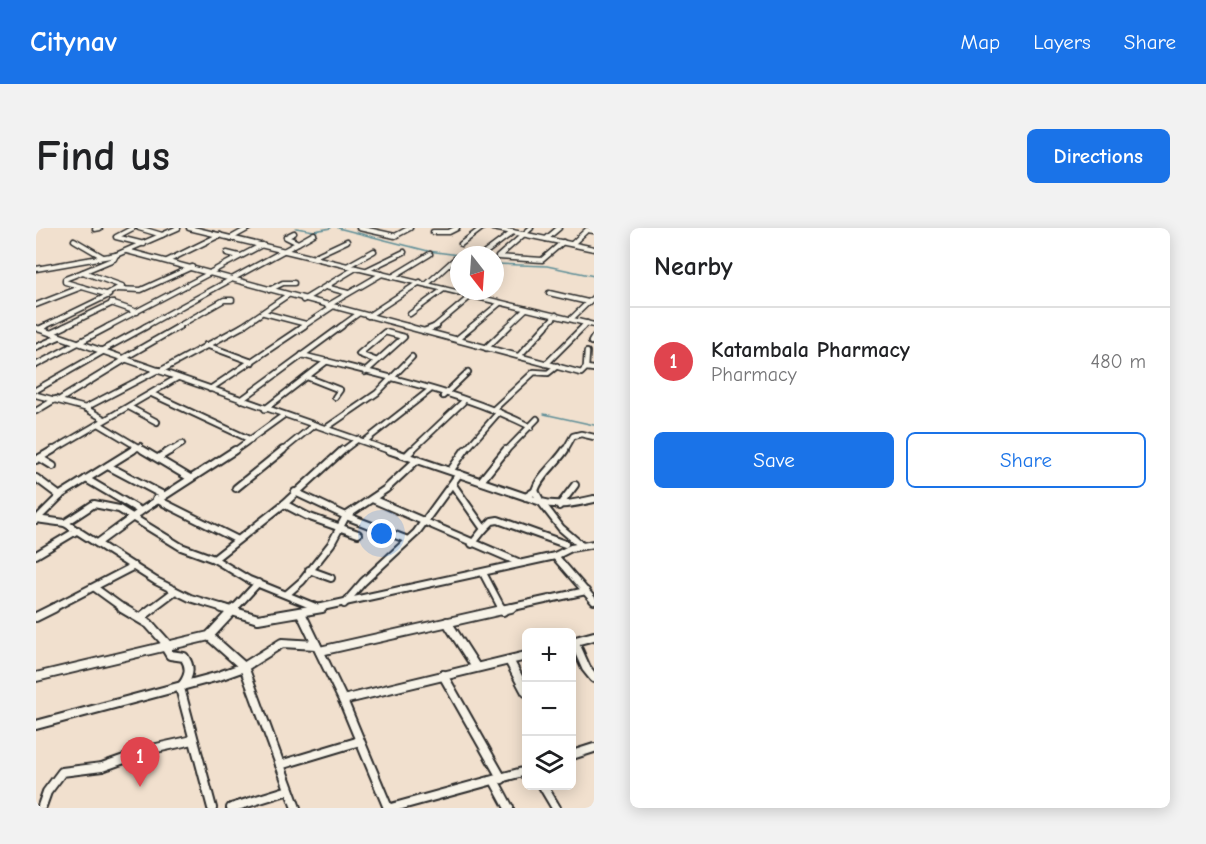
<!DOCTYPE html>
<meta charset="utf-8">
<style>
:root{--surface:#fff;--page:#f2f2f2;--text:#202124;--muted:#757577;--line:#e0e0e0;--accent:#1a73e8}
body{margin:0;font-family:"Comic Neue",sans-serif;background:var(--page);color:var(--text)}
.controls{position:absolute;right:18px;bottom:18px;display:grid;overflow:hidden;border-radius:9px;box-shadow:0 3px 15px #0003}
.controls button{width:54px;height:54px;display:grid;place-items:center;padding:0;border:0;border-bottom:2px solid var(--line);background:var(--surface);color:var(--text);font:30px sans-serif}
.compass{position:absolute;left:414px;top:18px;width:54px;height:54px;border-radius:50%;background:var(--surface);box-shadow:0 3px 15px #0003;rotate:163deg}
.you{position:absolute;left:346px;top:306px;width:21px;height:21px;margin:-15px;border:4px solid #fff;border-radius:50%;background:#1a73e8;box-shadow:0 0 0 9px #1a73e833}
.badge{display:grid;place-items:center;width:39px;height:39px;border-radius:50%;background:var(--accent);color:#fff;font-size:20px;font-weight:700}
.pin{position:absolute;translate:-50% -50px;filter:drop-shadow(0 2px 3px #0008)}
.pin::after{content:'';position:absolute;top:32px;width:21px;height:18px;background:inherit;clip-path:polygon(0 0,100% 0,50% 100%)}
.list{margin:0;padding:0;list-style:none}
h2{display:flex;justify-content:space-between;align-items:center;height:78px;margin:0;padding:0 24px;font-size:26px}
h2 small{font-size:20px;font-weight:400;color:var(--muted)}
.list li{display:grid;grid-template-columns:39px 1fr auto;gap:18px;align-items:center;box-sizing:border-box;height:108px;padding:0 24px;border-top:2px solid var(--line)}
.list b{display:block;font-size:22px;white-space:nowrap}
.list p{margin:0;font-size:20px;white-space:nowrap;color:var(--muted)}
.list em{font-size:20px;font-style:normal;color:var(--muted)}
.actions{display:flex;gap:12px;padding:18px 24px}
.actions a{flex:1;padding:14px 0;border:2px solid var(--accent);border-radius:9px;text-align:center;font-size:21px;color:var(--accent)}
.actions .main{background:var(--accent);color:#fff}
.icon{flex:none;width:33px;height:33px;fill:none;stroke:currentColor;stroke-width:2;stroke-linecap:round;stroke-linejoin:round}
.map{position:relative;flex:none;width:558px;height:580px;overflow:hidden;border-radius:9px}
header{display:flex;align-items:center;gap:36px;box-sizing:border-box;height:84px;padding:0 30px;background:var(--accent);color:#fff}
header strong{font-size:28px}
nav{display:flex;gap:33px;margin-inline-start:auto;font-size:21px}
.intro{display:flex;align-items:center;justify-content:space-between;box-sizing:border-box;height:144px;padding:0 36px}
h1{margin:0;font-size:42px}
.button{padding:15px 27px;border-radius:9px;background:var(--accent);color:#fff;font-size:21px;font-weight:700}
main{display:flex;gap:36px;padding:0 36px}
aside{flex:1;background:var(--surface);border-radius:9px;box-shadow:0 3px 15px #0003}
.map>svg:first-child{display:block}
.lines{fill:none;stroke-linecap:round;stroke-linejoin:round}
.stream{stroke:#608f98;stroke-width:1.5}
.minor-far3-casing{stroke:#2b2b2b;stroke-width:7}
.minor-far2-casing{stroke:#2b2b2b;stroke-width:8}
.minor-far1-casing{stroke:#2b2b2b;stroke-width:10}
.minor-casing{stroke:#2b2b2b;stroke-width:12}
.minor-far3{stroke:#f7f3e8;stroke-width:4}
.minor-far2{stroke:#f7f3e8;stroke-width:4.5}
.minor-far1{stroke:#f7f3e8;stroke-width:6}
.minor{stroke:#f7f3e8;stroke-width:8}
</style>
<header>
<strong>Citynav</strong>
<nav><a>Map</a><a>Layers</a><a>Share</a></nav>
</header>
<div class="intro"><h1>Find us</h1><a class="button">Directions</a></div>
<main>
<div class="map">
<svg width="558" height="580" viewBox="0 0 558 580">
<rect width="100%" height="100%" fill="#f1e0ce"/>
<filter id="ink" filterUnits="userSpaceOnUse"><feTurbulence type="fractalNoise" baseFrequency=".0167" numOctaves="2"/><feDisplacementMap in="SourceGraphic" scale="12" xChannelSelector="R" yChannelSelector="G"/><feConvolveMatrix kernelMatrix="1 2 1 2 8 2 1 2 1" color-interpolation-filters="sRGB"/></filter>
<g filter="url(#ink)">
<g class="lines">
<!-- stream -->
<g class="stream">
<polyline points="260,0 278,3 295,0"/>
<polyline points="302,0 392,23 423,27"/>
<polyline points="459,36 511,38 558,48"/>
<polyline points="508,186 558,197"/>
</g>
<!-- minor-far3 casing -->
<g class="minor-far3-casing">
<g id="minor-far3">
<polyline points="97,0 80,9 108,16"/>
<polyline points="103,0 126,7"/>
<polyline points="153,0 558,97"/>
<polyline points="323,0 359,8 374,0"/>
<polyline points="457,0 558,21"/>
<polyline points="495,0 462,29 506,32 527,14"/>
<polyline points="59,1 64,0"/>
<polyline points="397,4 413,4 421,0"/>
<polyline points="195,10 213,0"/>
<polyline points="510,11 523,0"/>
<polyline points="38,12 67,29"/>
<polyline points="262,15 278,6"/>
<polyline points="425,16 446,0"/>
<polyline points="536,16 551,2 558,3"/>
<polyline points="91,23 375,99"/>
<polyline points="191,25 203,28"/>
<polyline points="446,27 477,4"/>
<polyline points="279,28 311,13"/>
<polyline points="131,33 184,7"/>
<polyline points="311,38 338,23"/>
<polyline points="0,41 80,27 142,0"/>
<polyline points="331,42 368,24"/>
<polyline points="175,44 226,17"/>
<polyline points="356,49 394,26"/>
<polyline points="391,56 421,29"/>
<polyline points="290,59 312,65"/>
<polyline points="81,61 105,62 156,39"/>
<polyline points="233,62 247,55 258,55"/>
<polyline points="513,65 552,74"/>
<polyline points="71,66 86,58 47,44 78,31 80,27"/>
<polyline points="267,72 320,40"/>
<polyline points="75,75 101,84"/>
<polyline points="0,77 46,59"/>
<polyline points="291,78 346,46"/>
<polyline points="228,85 270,96"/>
<polyline points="374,86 408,61"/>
<polyline points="332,88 384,54"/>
<polyline points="535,91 558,69"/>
<polyline points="7,99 73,67 29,54 29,51 47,44"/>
<polyline points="27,99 77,75"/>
<polyline points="71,99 176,44"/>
<polyline points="108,99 262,15 250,9 258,5"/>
<polyline points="141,99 188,72 196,72"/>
<polyline points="205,99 252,67"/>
<polyline points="266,99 296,79"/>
<polyline points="304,99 322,86"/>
<polyline points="398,99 435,68"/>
<polyline points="435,99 464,75"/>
<polyline points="471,99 490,81"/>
<polyline points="509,99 520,87"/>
<polyline points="547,99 551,95"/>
</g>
</g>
<!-- minor-far2 casing -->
<g class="minor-far2-casing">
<g id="minor-far2">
<polyline points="369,98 545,145 550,140 558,141"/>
<polyline points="0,100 357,224"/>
<polyline points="3,101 10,98"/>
<polyline points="388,103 401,98"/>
<polyline points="15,105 30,98"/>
<polyline points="421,111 437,98"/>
<polyline points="555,114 558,109"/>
<polyline points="170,117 216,134"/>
<polyline points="0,119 23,109"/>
<polyline points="450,120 473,98"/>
<polyline points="65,123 111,98"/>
<path d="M266,127C342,147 424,163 495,199"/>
<polyline points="483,128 510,98"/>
<polyline points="88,130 144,98"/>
<polyline points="510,136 548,98"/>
<polyline points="0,137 74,98"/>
<polyline points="550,140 551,124"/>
<polyline points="124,143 207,98"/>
<polyline points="329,144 368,109 349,104 323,126 341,133"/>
<polyline points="271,149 304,162 299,169"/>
<polyline points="174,161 268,98"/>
<polyline points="0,162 66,124"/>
<polyline points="116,166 215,212"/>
<polyline points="0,167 49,180 68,191"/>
<polyline points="407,168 432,144"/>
<polyline points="23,172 90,131"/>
<polyline points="205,172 306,98"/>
<polyline points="93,179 121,194"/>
<polyline points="49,180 122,142"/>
<polyline points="229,181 291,133"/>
<polyline points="457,182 498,144 512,145 521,138"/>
<polyline points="0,183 20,171"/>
<polyline points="63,196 110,224"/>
<polyline points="290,200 341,165 376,129"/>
<polyline points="329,213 394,162"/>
<polyline points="14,224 141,150"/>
<polyline points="95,224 104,218"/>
<polyline points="133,224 146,216"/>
<polyline points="197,224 248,187"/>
<polyline points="245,224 278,197"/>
<polyline points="305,224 322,211"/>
<polyline points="374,224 427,174"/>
<polyline points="428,224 463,184"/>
<polyline points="469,224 501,191"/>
<polyline points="528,224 537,208 545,206 558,209"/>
</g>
</g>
<!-- minor-far1 casing -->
<g class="minor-far1-casing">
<g id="minor-far1">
<polyline points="107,222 154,250"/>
<polyline points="352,222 505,274 525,300 546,318"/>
<polyline points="371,227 376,222"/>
<polyline points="4,230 17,238"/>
<polyline points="122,230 135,222"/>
<polyline points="0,232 17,222"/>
<polyline points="72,238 127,267"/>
<polyline points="415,242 429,222"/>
<polyline points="0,250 24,268"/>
<polyline points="50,251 103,282"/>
<polyline points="445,253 470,222"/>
<polyline points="417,257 448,301 436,316"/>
<polyline points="200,260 247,222"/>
<path d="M499,263L505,274C523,279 540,275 558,271"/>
<polyline points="259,264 310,288 372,312"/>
<path d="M490,269L499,263C503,248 520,236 529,222"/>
<polyline points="120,271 200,311"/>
<polyline points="336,271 482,334"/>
<polyline points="248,276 271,288 322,306"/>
<polyline points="523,278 539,257"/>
<polyline points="0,291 29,295 120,353 154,370 191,381"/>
<polyline points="0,292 26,266 97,222"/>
<polyline points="29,295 58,276 83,281 145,319 178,331 213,352 282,380"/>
<polyline points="448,301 456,293 462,292 529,316"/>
<polyline points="63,314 108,281 199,222"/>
<polyline points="0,327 42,302"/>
<polyline points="519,328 558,373"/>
<polyline points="178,331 248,276 307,222"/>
<polyline points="273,342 295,350"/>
<polyline points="447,345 466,381"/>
<polyline points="59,360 88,381"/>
<polyline points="251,366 266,353 295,316 310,288 350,261 382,231"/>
<polyline points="308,376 327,354 380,305 423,246"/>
<polyline points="15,381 98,338"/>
<polyline points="115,381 139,363"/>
<polyline points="198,381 222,355"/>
<polyline points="277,381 519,328 535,320 558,316"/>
<polyline points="468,381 550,363"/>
</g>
</g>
<!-- minor casing -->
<g class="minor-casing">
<g id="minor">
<polyline points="86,380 113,396 131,416"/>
<polyline points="186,380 222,391 286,380"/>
<polyline points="465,380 467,383"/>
<polyline points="265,385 307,472 352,580"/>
<polyline points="0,389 18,380"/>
<polyline points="104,390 117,380"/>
<polyline points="411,394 440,439"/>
<polyline points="173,408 208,439 260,580"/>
<polyline points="538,413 550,440 558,450"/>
<polyline points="536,414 558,408"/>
<path d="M128,417L134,427L148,429C156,440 153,450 144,460L176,580"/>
<polyline points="284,423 475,380"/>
<polyline points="474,434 490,464"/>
<polyline points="407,447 466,551"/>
<polyline points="0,449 173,408 199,380"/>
<polyline points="307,472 490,428"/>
<polyline points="0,497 183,448 208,439 246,415 280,417"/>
<polyline points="536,527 558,520"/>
<polyline points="244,537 324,513"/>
<polyline points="459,554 473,580"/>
<polyline points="507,558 520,580"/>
<polyline points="6,578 11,564 26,544 66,539 116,521 157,512"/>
<polyline points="195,580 253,562"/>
<polyline points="355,580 490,543"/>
</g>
</g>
<!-- minor-far3 -->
<use href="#minor-far3" class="minor-far3"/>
<!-- minor-far2 -->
<use href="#minor-far2" class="minor-far2"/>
<!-- minor-far1 -->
<use href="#minor-far1" class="minor-far1"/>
<!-- minor -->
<use href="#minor" class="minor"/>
</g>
</g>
</svg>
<div class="controls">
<button>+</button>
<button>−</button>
<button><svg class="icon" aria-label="layers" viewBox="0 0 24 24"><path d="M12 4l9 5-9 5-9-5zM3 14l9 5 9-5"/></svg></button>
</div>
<svg class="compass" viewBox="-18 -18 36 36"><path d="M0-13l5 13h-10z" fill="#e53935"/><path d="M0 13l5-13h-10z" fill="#757577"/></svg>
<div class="you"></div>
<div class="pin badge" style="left:104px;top:559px;background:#e0444e">1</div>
</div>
<aside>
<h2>Nearby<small></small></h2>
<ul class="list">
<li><span class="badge" style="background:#e0444e">1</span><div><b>Katambala Pharmacy</b><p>Pharmacy</p></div><em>480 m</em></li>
</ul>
<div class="actions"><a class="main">Save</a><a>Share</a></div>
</aside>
</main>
